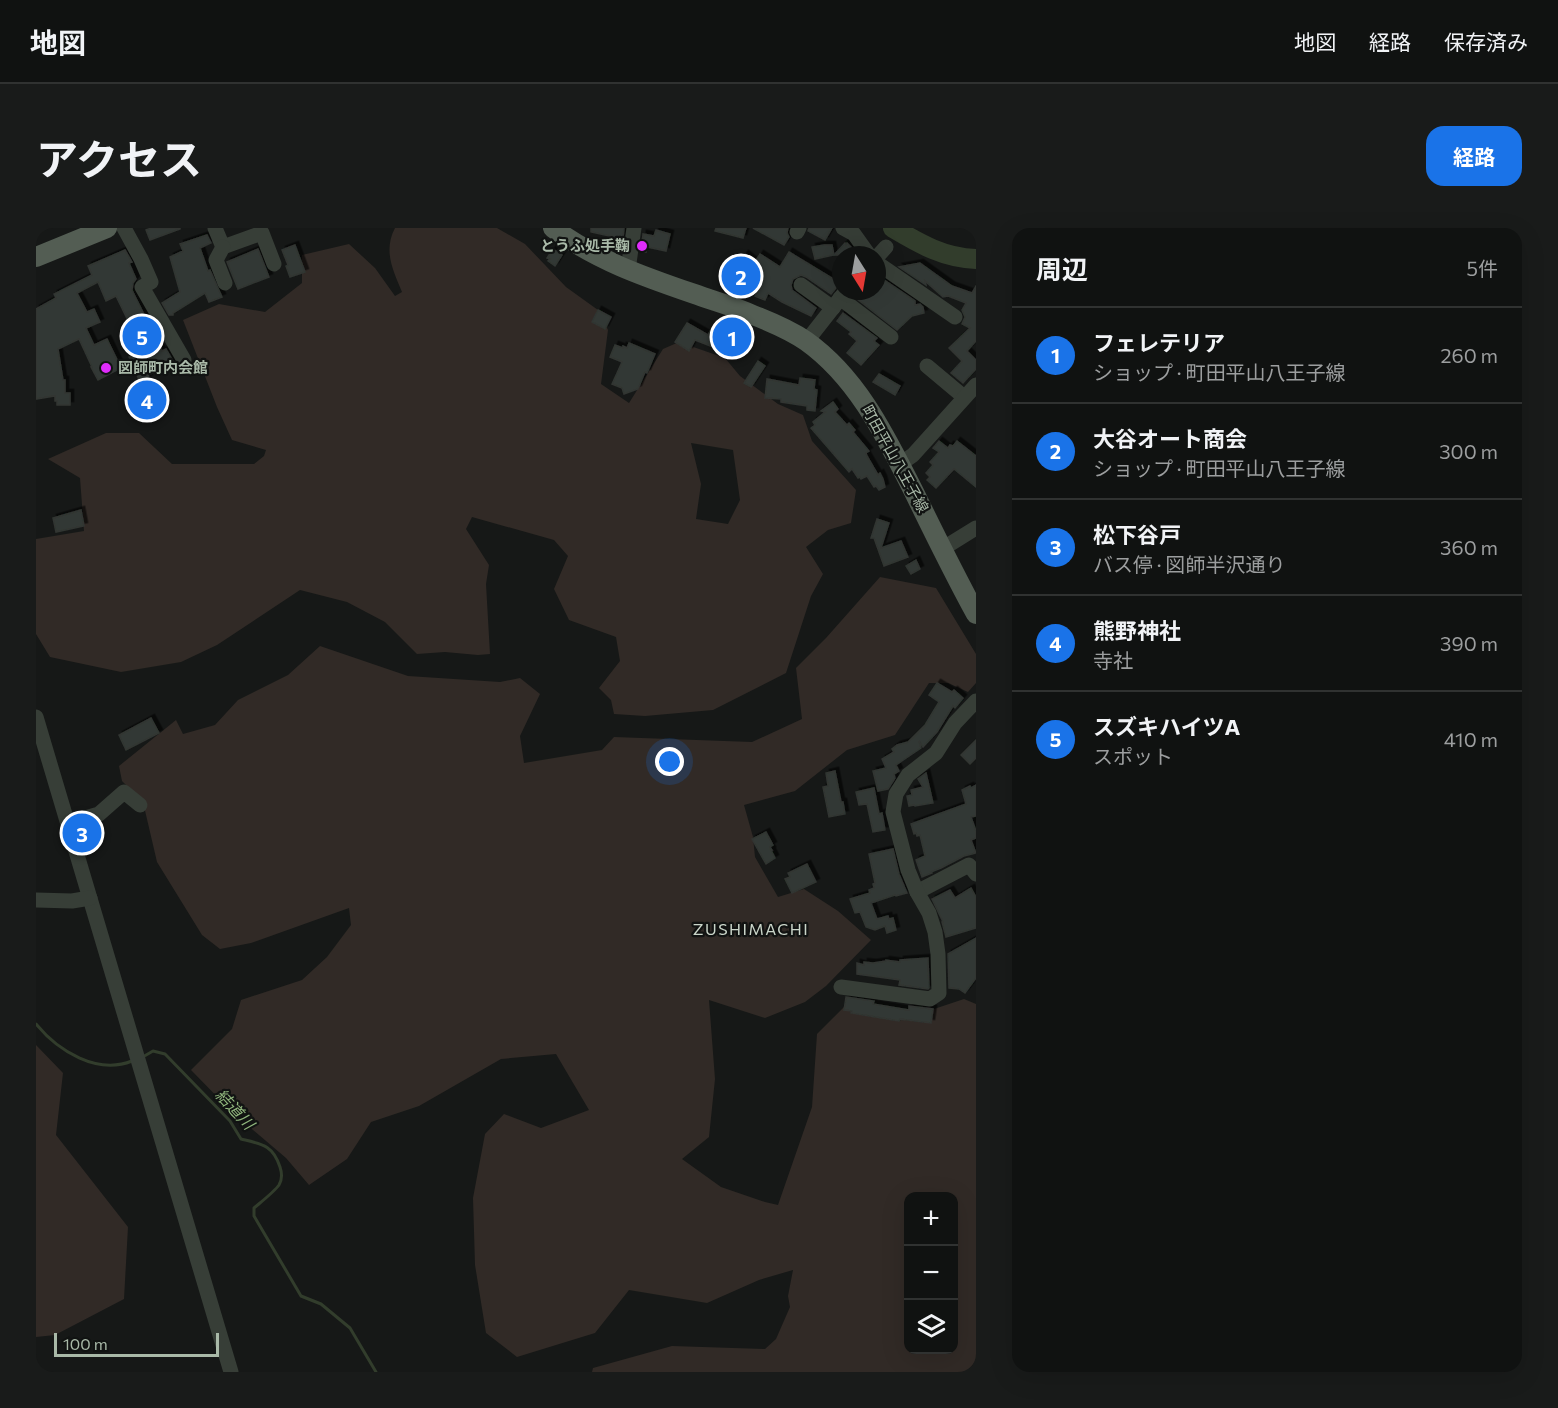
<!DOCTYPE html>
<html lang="ja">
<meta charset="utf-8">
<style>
:root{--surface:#101211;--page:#191b1a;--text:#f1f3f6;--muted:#9c9e9f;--line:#303231;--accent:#1a73e8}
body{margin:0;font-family:Commissioner,"Noto Sans JP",sans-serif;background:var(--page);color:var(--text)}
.controls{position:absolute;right:18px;bottom:18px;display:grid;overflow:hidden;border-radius:12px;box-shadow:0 6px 24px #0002}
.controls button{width:54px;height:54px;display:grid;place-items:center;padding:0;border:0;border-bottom:2px solid var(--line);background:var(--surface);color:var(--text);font:30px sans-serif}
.compass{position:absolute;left:796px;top:18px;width:54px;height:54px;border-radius:50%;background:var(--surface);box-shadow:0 6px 24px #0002;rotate:169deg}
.scale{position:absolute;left:18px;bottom:15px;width:165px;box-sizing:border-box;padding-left:6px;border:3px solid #a9b9a8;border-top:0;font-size:16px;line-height:21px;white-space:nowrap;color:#a9b9a8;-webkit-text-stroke:4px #111312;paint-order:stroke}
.you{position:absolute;left:634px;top:534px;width:21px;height:21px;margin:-15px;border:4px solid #fff;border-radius:50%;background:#1a73e8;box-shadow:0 0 0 9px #1a73e833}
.badge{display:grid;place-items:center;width:39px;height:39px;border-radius:50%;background:var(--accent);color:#fff;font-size:20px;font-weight:700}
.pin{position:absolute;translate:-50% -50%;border:3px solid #fff;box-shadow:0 2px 6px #0006}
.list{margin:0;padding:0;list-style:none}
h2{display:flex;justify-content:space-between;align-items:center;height:78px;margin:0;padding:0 24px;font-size:26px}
h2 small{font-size:20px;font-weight:400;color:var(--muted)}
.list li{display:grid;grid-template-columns:39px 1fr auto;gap:18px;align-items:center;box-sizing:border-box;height:96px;padding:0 24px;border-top:2px solid var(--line)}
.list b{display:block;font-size:22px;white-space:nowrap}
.list p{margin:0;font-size:20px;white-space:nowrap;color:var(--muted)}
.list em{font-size:20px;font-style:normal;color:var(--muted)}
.icon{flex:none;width:33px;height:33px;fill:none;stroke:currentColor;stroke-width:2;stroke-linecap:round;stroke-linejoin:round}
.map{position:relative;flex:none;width:940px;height:1144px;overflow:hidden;border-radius:18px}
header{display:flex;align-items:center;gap:36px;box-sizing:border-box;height:84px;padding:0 30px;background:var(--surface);border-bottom:2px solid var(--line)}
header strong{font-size:28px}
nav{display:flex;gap:33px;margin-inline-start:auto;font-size:21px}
.intro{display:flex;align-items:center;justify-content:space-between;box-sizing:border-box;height:144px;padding:0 36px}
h1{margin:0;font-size:42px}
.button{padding:15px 27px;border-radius:18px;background:var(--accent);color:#fff;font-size:21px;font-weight:700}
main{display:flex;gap:36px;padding:0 36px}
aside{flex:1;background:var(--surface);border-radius:18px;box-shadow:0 6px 24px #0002}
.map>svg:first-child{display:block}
.green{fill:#312a26;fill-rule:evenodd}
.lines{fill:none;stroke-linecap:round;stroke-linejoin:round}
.stream{stroke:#323d2c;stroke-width:3}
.river{stroke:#323d2c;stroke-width:20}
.building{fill:#333834;stroke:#303531;stroke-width:1.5;filter:url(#shadow)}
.minor{stroke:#373e37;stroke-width:15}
.major{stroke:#535d53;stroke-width:20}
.poi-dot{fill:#e02cfb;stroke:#111312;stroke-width:2}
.labels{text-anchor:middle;stroke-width:4.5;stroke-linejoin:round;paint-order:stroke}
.poi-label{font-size:15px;font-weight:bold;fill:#a9b9a8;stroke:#111312;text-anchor:end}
.street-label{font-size:15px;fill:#a9b9a8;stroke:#111312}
.neighbourhood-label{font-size:16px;letter-spacing:1.5px;fill:#cad5c9;stroke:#111312}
.water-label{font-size:16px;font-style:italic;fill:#90b67d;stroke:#111312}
</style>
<header>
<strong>地図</strong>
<nav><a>地図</a><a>経路</a><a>保存済み</a></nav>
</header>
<div class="intro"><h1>アクセス</h1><a class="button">経路</a></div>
<main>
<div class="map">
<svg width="940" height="1144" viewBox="0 0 940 1144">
<defs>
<filter id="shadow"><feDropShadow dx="3.5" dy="-3.5" stdDeviation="0" flood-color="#0009"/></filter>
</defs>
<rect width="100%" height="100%" fill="#161817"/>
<!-- green -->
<g class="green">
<path d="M359,0H461L489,16L530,59L562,82L572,102L565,156L593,175L627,121L643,114L689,130L704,148L742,176L767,187L776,213L820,262L815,295L792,302L770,319L787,346L775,368L750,445L677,482L609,488L578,486L575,472L563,460L584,433L580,409L533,392L518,361L532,328L518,312L436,289L430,301L453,337L450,356L454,426L442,427L409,424L381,426L349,394L311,374L264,362L181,417L145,434L85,444L14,429L0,406V311L48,303L44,250L12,231L70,205H103L136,236H218L228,228L230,222L196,212L181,179L147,92L183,76L229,84L266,55V27L313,16L339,40L359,68L366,64C357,42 347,23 359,0ZM655,215L697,222L704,272L692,296L660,291L665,256Z"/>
<path d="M844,349L900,360L940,426V455L932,464L912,455H893L859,507L811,522L759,563L708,577L717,609L719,629L742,669L768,661L802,683L835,712L790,758L769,774L729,790L673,772L679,851L673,909L646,931L685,959L729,974L742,977L776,879L781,806L808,779L862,793L928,771L940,776V1144H556L557,1140L636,1118L729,1121L740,1111L754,1079L752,1068L757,1042L723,1052L671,1075L593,1062L559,1105L481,1129L450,1105L439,1037L437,970L449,906L468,886L505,900L553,882L520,826L465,831L383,878L335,894L311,931L273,957L250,930L197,885L155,842L196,801L205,772L266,752L291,729L315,697L313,680L215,715L184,721L166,707L121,634L107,574L86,553L83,538L140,492L147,506L179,497L202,472L252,447L284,418L372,448L464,454L484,450L504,466L484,508L488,535L566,522L578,509L716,514L766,491L760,440L790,410ZM873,968H918V1122H873Z"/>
<polygon points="0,817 27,845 20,907 92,999 88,1071 19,1107 0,1109"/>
</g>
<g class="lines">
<!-- stream -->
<g class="stream">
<path d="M0,796C22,823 61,847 96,833"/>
<path d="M105,830L117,823L129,826L194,893L205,911C226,916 237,917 244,939C246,945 246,952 243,957C238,964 225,974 218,980V988L265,1068L285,1076L314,1100L340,1144"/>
</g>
<!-- river -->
<path class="river" d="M857,0C884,16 908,30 940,31"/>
</g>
<!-- building -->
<g class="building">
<polygon points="115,0 144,0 144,1 114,12 110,2"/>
<polygon points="555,0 588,0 587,11 555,4"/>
<polygon points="680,0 710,0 707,10 679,3"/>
<polygon points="717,0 752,0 751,5 753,9 748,17"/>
<polygon points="773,0 796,0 789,12 772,3"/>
<polygon points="620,2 634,6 630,23 611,19 610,24 605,23 607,6 618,8"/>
<polygon points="171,7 175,15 164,20 172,43 174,42 186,69 173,74 169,65 137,85 137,87 133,87 126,75 144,64 134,29 147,23 144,16"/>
<polygon points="809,15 810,17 811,15 815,19 821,27 798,27"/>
<polygon points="259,17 269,44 254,49 250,38 252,37 246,22"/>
<polygon points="788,17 796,17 798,27 779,31 776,19"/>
<polygon points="222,21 233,49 202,61 191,34"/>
<polygon points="517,21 526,27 519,38 512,33 514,31 511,30"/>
<polygon points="89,22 96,34 93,35 100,51 97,55 96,62 126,123 130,121 138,135 112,147 113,150 104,154 93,129 102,126 92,105 97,103 80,68 70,73 62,54 41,65 51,84 58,81 64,94 50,100 58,117 71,111 85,140 62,152 55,139 56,139 43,111 22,121 27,152 29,152 29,165 34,165 34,177 21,177 21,173 19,173 19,168 0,171 0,81 20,70 18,66 56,47 52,38"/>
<polygon points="753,24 804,55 795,66 770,49 765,47 757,51 755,57 756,62 780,80 775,88 746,74 732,65 729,72 719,68 723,60 691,49 709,26 719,34 724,26 744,39"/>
<polygon points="884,35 916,58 936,65 940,58 940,113 931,123 940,132 940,141 927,155 915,145 926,133 913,120 934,100 926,96 929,89 926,82 930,75 912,68 907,69 889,53 890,57 863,39"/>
<polygon points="841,47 879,73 879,77 884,76 887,79 888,85 876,88 861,102 820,70 825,63 841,63"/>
<polygon points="562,82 575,89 569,101 556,94"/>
<polygon points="807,85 841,110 838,113 843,117 825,137 811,125 821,113 813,106 815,104 801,93"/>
<polygon points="651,95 672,107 676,100 692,107 694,103 702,106 696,120 680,114 677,119 659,112 653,123 639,114"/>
<polygon points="593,115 619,126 611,145 609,144 602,161 588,166 586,160 576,156 586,134 574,129 579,117 587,120 587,118 591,120"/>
<polygon points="722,133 729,138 715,159 708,155"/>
<polygon points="843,146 864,158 859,167 837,154"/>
<polygon points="764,150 779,152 778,161 781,162 779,183 771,182 771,178 745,174 745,171 729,170 731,151 763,157"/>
<polygon points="116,164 120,176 106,180 102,169"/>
<polygon points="797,174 802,181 799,184 811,197 813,195 819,202 817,204 833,223 830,225 831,228 842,247 844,245 847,251 849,259 843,262 840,258 838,259 831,248 825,251 824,249 822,250 816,241 813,244 775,200 779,197 777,194 789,184 785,183"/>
<polygon points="903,213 912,220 914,217 917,218 921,213 940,228 940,259 918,241 900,260 891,252 894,249 890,245 897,237 894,234 903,224 897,220"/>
<polygon points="45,282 48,298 20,304 17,290"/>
<polygon points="841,291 853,295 845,320 865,313 872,329 848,338 838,310 835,310"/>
<polygon points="880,332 884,341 875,346 870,338"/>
<polygon points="901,455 916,464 918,462 927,470 919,480 917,478 901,504 887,519 883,513 885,520 860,537 863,543 858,546 859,550 852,561 842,563 837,543 850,540 846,531 858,524 856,521 861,517 872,514 889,497 903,474 893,467"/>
<polygon points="115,490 123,505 90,522 83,507"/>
<polygon points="940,512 940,530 934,536 925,527"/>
<polygon points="799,543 805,574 807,574 809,586 793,589 787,559 792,558 790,545"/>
<polygon points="890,545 897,575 879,578 878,577 873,578 871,568 876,567 875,562 887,559 882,551"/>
<polygon points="940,557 940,588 935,589 940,603 940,610 935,612 940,625 928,628 905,640 895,644 896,645 886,649 880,632 889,628 884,607 881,608 880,605 878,606 875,596 930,576 926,562 934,558 935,560"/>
<polygon points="838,560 843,586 846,585 849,602 837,604 831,576 823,577 820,564"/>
<polygon points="730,604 737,617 734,619 736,622 735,622 739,630 730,636 716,611"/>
<polygon points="857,621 863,646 871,665 860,668 859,667 835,675 841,691 852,688 853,691 857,690 860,702 851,705 849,698 839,702 830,699 824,684 819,685 814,671 834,665 833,662 838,660 837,656 839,655 833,626"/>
<polygon points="771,636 780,654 756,665 749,651 754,649 752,645"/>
<polygon points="935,660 940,669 940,700 910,709 906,694 907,694 896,671 914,662 919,670"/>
<polygon points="940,710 940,750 929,765 923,761 913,760 912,726"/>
<polygon points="892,730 893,760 892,761 863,757 864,752 821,746 821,735 828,737 828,734 837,735 850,733 850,732 864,734 864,732"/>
<polygon points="810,769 838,773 837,776 873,782 873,778 897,781 895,795 864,791 863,793 815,785 816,783 808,782"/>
</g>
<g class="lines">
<!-- minor -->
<g class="minor">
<polyline points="88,0 105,31 115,54 106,59 148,132"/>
<polyline points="179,0 187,19 226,5 238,36"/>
<polyline points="807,0 818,6 833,27"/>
<polyline points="761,4 763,0"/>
<polyline points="187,19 180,32 189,55"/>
<polyline points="841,29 850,19"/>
<polyline points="841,35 919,89"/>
<polyline points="592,42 598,0"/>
<polyline points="765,57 797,80"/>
<polyline points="804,70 855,109"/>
<polyline points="770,114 810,63"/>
<polyline points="891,138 928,169"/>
<polyline points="864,236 877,227 940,157"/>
<polyline points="906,321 940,300"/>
<polyline points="0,489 195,1144"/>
<polyline points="32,595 63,586 88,564 104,577"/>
<polyline points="881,664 933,637 940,646"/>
<polyline points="0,672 36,673 54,670"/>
<polyline points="805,759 894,771 903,765 902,726 899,704 893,685 881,664 872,642 857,584 860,566 872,547 900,525 919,495 940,473"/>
</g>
<!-- major -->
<g class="major">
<path d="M517,0C564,35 615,51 670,70C685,75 702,80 717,87C735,94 754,102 770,113C822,150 850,209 878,264C898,305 918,346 940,386"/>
<polyline points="0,29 71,0"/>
</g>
</g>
<!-- markers -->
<g class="poi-dot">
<circle cx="606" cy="18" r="6"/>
<circle cx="70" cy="140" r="6"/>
</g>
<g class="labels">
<!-- poi labels -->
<g class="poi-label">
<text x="594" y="23">とうふ処手鞠</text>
<text x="82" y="145" text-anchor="start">図師町内会館</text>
</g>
<!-- street labels -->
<g class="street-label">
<text transform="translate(859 231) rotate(61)" y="5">町田平山八王子線</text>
</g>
<!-- neighbourhood labels -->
<g class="neighbourhood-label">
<text x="715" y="707">ZUSHIMACHI</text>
</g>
<!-- water labels -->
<g class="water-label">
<text transform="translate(199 881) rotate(47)" y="6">結道川</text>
</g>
</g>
</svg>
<div class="controls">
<button>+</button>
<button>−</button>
<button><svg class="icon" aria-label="layers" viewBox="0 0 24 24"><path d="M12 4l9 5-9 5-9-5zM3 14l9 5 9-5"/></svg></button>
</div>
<svg class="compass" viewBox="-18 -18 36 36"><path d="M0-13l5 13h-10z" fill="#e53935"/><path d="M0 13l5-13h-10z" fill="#9c9e9f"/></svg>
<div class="scale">100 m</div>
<div class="you"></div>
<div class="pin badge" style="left:696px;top:109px">1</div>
<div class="pin badge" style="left:705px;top:48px">2</div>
<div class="pin badge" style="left:46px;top:605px">3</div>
<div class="pin badge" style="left:111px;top:172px">4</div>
<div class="pin badge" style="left:106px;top:108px">5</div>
</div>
<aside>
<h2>周辺<small>5件</small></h2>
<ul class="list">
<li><span class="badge">1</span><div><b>フェレテリア</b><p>ショップ · 町田平山八王子線</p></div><em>260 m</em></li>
<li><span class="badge">2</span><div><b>大谷オート商会</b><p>ショップ · 町田平山八王子線</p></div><em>300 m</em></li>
<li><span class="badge">3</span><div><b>松下谷戸</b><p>バス停 · 図師半沢通り</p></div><em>360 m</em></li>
<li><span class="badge">4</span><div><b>熊野神社</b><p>寺社</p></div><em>390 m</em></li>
<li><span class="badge">5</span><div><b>スズキハイツA</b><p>スポット</p></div><em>410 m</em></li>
</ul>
</aside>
</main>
